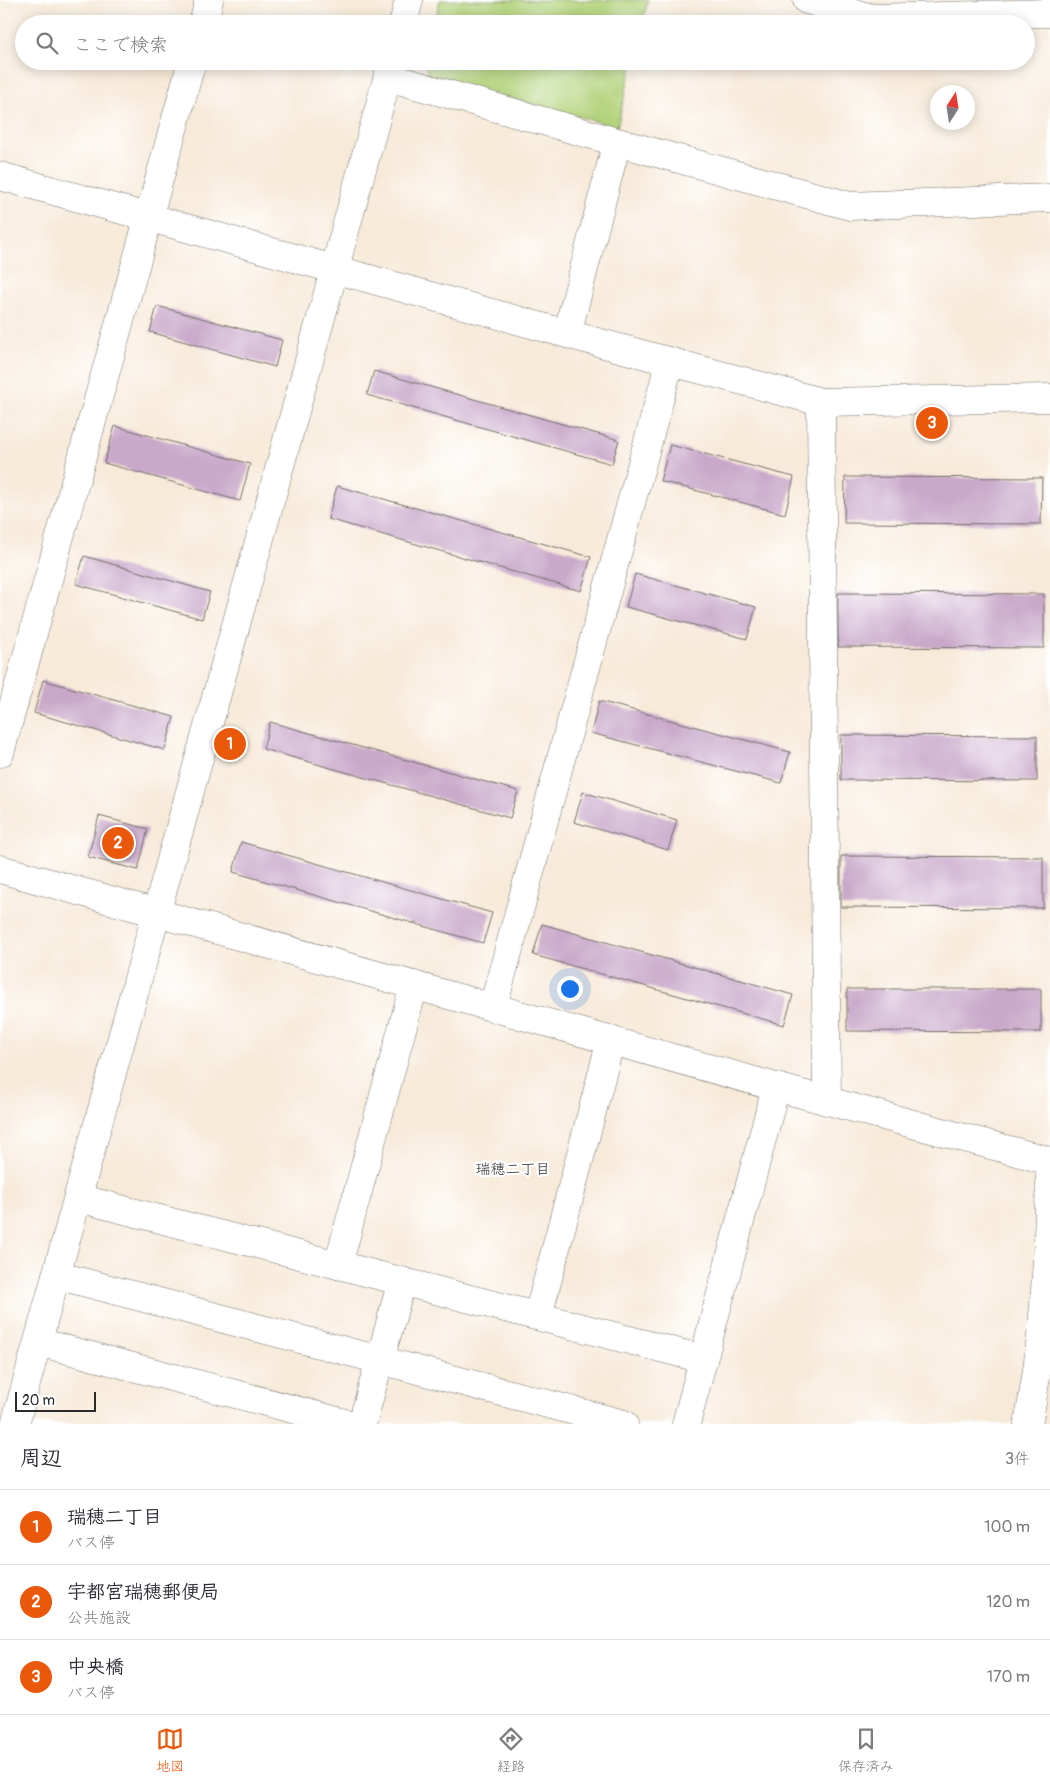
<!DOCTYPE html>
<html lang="ja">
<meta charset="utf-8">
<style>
:root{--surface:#fff;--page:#f7f7f7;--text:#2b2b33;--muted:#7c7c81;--line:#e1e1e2;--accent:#ea580c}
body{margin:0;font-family:Pangolin,"Klee One",sans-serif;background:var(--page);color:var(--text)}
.compass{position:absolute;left:930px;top:85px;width:45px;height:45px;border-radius:50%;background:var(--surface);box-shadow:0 2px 12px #0003;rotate:12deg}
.scale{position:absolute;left:15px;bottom:12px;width:81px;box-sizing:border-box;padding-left:5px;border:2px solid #2b2b2b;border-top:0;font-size:14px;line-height:18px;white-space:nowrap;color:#2b2b2b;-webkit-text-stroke:4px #fff;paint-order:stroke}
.you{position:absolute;left:569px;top:988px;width:18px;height:18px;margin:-12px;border:4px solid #fff;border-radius:50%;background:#1a73e8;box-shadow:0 0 0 8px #1a73e833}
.badge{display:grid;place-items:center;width:32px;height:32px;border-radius:50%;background:var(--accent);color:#fff;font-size:16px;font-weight:700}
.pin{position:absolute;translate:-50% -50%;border:2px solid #fff;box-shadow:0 1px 5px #0006}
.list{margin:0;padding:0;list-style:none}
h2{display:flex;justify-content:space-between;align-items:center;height:65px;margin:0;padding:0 20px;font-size:21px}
h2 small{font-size:16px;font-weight:400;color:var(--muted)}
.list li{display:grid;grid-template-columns:32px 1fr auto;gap:15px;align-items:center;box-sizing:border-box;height:75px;padding:0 20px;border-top:1px solid var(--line)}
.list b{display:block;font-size:19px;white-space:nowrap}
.list p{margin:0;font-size:16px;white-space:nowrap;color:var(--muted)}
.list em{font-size:16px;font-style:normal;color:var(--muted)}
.icon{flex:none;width:28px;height:28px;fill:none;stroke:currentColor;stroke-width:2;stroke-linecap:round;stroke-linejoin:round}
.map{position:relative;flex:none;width:1050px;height:1424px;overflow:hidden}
.search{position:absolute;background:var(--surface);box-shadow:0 2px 12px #0003;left:15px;right:15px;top:15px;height:55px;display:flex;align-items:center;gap:12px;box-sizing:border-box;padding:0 18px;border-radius:28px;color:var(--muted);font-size:19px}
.sheet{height:290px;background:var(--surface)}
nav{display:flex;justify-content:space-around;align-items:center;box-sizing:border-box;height:70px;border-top:1px solid var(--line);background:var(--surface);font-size:14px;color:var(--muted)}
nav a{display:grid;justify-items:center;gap:2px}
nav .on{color:var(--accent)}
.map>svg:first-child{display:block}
.green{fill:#b2d37b;stroke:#6e7f53}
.building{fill:#c9a8ca}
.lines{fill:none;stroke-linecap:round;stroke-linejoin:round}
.minor-casing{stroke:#726e68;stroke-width:29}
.minor{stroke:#fff;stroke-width:28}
.labels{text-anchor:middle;stroke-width:4.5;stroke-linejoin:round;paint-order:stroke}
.neighbourhood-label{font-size:15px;fill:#2b2b2b;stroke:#fff}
</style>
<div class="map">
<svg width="1050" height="1424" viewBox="0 0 1050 1424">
<rect width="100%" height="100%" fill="#fff"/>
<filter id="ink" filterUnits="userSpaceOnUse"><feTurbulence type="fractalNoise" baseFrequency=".02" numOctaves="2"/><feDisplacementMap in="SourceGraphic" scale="10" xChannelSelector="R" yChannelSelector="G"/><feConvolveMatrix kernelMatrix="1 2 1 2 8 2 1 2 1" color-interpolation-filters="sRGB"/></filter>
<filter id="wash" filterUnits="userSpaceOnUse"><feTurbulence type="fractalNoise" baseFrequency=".0096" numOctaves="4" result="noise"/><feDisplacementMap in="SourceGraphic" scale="20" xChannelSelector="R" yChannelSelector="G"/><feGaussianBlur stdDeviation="1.12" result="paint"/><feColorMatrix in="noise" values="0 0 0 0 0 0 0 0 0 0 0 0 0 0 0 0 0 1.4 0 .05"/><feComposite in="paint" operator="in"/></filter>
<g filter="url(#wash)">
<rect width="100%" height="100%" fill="#f7ead9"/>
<!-- green -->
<g class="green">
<polygon points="440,0 648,0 642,24 434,24"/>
<polygon points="424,61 633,61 617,127 429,76"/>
</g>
<g id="blocks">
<!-- building -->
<g class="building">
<polygon points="157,306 282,340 275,367 150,332"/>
<polygon points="374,371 619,440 612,464 367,395"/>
<polygon points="115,426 250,464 240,501 104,463"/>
<polygon points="670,445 794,477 785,514 660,481"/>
<polygon points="845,477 1042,478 1041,524 844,523"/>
<polygon points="337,486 591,557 581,591 328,519"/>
<polygon points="84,556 210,592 202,619 76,584"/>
<polygon points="635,574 756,607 747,639 626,607"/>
<polygon points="838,593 1044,594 1044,648 838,647"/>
<polygon points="43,680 174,717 165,750 34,713"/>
<polygon points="599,701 790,752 781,783 591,733"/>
<polygon points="270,722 518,791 510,818 263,749"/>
<polygon points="841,735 1037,736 1037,781 841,780"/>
<polygon points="583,792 677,820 668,850 574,822"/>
<polygon points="99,816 148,829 138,870 88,857"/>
<polygon points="241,842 492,913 483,943 233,872"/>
<polygon points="841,856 1043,857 1043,908 841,907"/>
<polygon points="542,924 793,995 784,1025 533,955"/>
<polygon points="847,989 1041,989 1041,1032 847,1031"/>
</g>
</g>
</g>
<g filter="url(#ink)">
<use href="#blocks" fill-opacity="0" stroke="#726e68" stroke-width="1"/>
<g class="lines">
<!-- minor casing -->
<g class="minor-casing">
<g id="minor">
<polyline points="807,0 872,18 1050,13"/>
<polyline points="203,24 209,0"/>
<polyline points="403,24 409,0"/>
<polyline points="388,77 617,142 850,206 1050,198"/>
<polyline points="0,176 567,334 821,402 1050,398"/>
<polyline points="567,334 617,142"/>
<polyline points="821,402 827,1101"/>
<polyline points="0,753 192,61"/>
<polyline points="0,869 776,1087 1050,1161"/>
<polyline points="493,1007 670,361"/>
<polyline points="78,1198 703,1359"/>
<polyline points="338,1265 414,985"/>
<polyline points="56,1275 624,1424"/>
<polyline points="538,1316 611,1040"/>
<polyline points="38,1342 349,1424"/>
<polyline points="15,1424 392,61"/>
<polyline points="362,1424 402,1281"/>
<polyline points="686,1424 776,1087"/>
<path d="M1028,1424C1044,1343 1048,1258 1050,1175"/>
</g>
</g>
<!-- minor -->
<use href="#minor" class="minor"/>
</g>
</g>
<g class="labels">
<!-- neighbourhood labels -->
<g class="neighbourhood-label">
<text x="513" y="1174">瑞穂二丁目</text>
</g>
</g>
</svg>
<svg class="compass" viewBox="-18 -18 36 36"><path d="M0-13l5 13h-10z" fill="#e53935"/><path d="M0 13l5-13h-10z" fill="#7c7c81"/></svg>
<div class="scale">20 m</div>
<div class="you"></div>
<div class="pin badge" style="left:230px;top:744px">1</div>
<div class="pin badge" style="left:118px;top:843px">2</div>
<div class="pin badge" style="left:932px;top:423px">3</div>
<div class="search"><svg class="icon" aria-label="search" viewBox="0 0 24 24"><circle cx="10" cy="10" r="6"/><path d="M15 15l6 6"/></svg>ここで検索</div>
</div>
<section class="sheet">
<h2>周辺<small>3件</small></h2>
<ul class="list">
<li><span class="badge">1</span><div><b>瑞穂二丁目</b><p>バス停</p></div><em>100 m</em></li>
<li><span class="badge">2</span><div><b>宇都宮瑞穂郵便局</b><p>公共施設</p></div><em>120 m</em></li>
<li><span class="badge">3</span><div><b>中央橋</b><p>バス停</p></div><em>170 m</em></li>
</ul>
</section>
<nav>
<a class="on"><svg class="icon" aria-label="map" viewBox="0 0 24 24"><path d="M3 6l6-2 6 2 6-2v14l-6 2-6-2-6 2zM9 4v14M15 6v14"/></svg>地図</a>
<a><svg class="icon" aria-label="directions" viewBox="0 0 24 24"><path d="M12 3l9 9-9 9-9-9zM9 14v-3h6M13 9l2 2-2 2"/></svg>経路</a>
<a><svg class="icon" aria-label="saved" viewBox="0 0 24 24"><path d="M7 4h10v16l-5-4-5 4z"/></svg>保存済み</a>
</nav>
